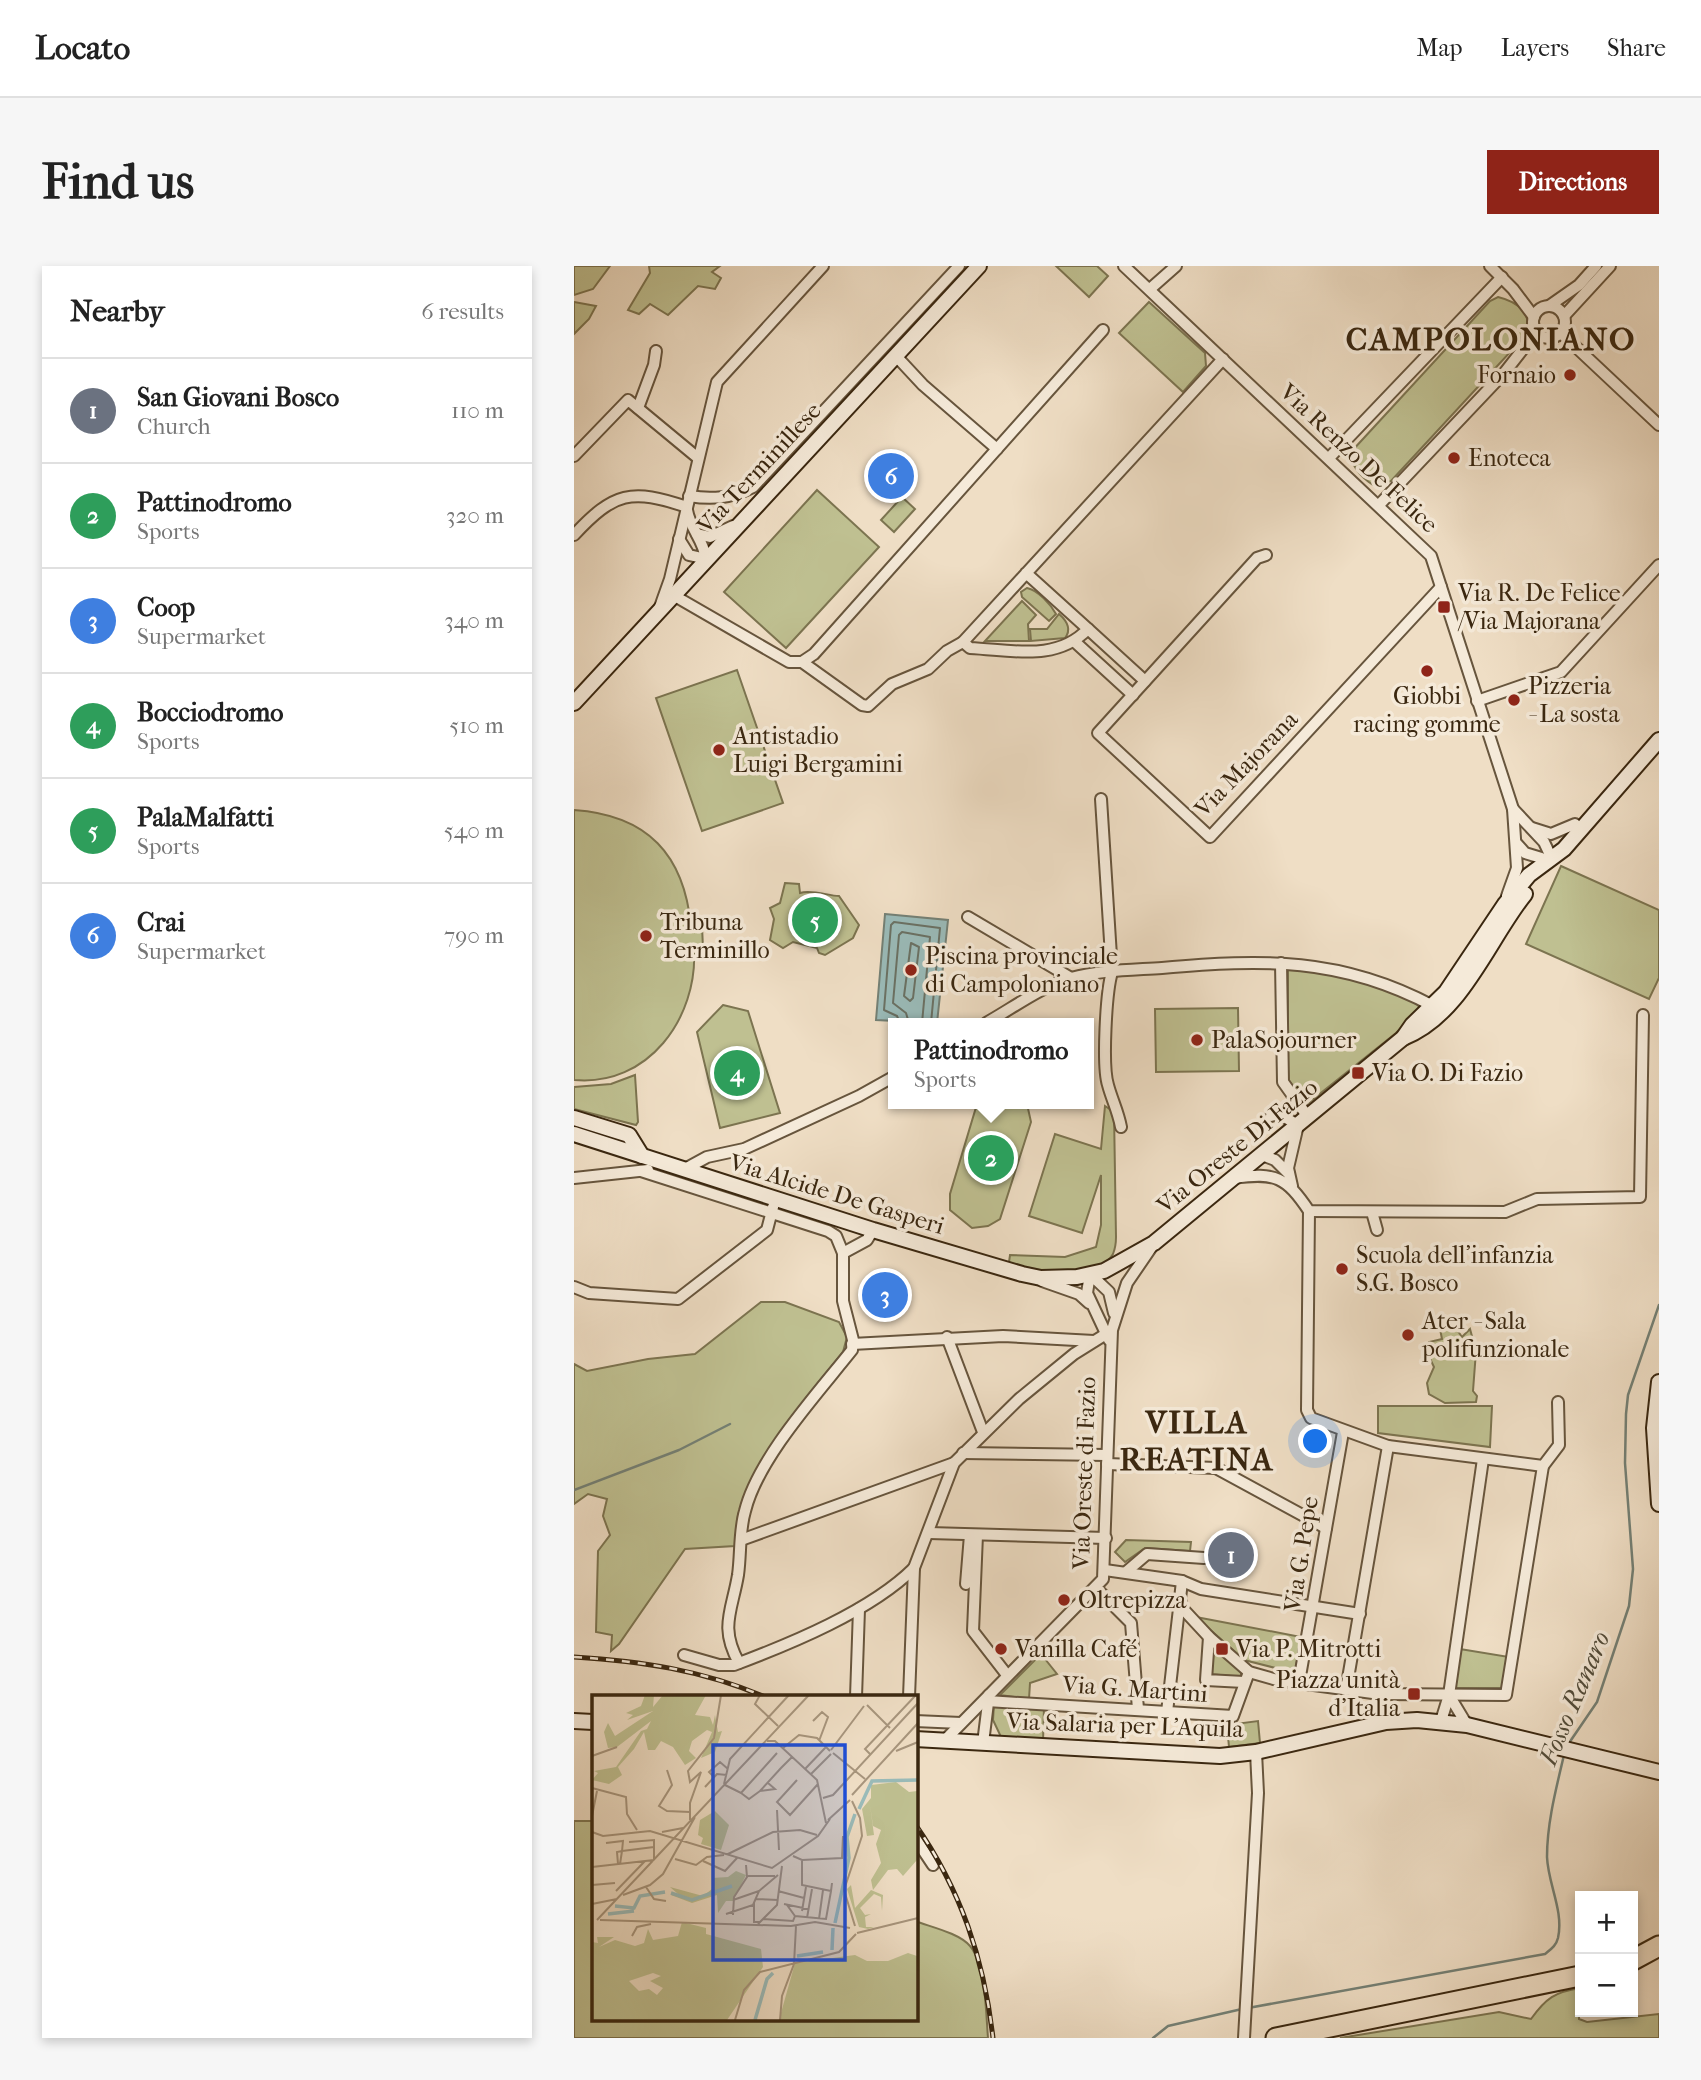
<!DOCTYPE html>
<meta charset="utf-8">
<style>
:root{--surface:#fff;--page:#f6f6f6;--text:#222;--muted:#767676;--line:#e0e0e0;--accent:#8f2418}
body{margin:0;font-family:"IM FELL French Canon",serif;background:var(--page);color:var(--text)}
.controls{position:absolute;right:21px;bottom:21px;display:grid;overflow:hidden;border-radius:0px;box-shadow:0 4px 10px #0003}
.controls button{width:63px;height:63px;display:grid;place-items:center;padding:0;border:0;border-bottom:2px solid var(--line);background:var(--surface);color:var(--text);font:35px sans-serif}
.you{position:absolute;left:742px;top:1176px;width:24px;height:24px;margin:-18px;border:5px solid #fff;border-radius:50%;background:#1a73e8;box-shadow:0 0 0 10px #1a73e833}
.badge{display:grid;place-items:center;width:46px;height:46px;border-radius:50%;background:var(--accent);color:#fff;font-size:23px;font-weight:700}
.pin{position:absolute;translate:-50% -50%;border:4px solid #fff;box-shadow:0 2px 7px #0006}
.popup{position:absolute;left:314px;top:752px;width:206px;height:91px;box-sizing:border-box;display:grid;place-content:center;border-radius:0px;background:var(--surface);filter:drop-shadow(0 2px 5px #0005);font-size:23px;white-space:nowrap;color:var(--muted)}
.popup b{font-size:26px;color:var(--text)}
.popup::after{content:'';position:absolute;left:50%;top:100%;margin-left:-14px;border:14px solid transparent;border-top-color:var(--surface)}
.list{margin:0;padding:0;list-style:none}
h2{display:flex;justify-content:space-between;align-items:center;height:91px;margin:0;padding:0 28px;font-size:30px}
h2 small{font-size:23px;font-weight:400;color:var(--muted)}
.list li{display:grid;grid-template-columns:46px 1fr auto;gap:21px;align-items:center;box-sizing:border-box;height:105px;padding:0 28px;border-top:2px solid var(--line)}
.list b{display:block;font-size:26px;white-space:nowrap}
.list p{margin:0;font-size:23px;white-space:nowrap;color:var(--muted)}
.list em{font-size:23px;font-style:normal;color:var(--muted)}
.map{position:relative;flex:none;width:1085px;height:1772px;overflow:hidden;border-radius:0px}
header{display:flex;align-items:center;gap:42px;box-sizing:border-box;height:98px;padding:0 35px;background:var(--surface);border-bottom:2px solid var(--line)}
header strong{font-size:33px}
nav{display:flex;gap:38px;margin-inline-start:auto;font-size:24px}
.intro{display:flex;align-items:center;justify-content:space-between;box-sizing:border-box;height:168px;padding:0 42px}
h1{margin:0;font-size:49px}
.button{padding:18px 32px;border-radius:0px;background:var(--accent);color:#fff;font-size:24px;font-weight:700}
main{display:flex;gap:42px;padding:0 42px}
aside{flex:1;background:var(--surface);border-radius:0px;box-shadow:0 4px 10px #0003}
.map>svg:first-child{display:block}
.green{fill:#bfc091;stroke:#7c7450;stroke-width:2}
.water{fill:#9abbb9;stroke:#748075;stroke-width:2}
.lines{fill:none;stroke-linecap:round;stroke-linejoin:round}
.shore{stroke:#6a7164;stroke-width:2}
.stream{stroke:#748075;stroke-width:2.5}
.street-casing{stroke:#67553d;stroke-width:14}
.secondary-casing{stroke:#3a2710;stroke-width:18}
.highway-casing{stroke:#3a2710;stroke-width:23}
.street{stroke:#f5ead9;stroke-width:10}
.secondary{stroke:#f5ead9;stroke-width:14}
.highway{stroke:#efdec5;stroke-width:19}
.rail-casing{stroke:#3a2710;stroke-width:5}
.rail{stroke:#f5ead9;stroke-width:2.5;stroke-dasharray:8;stroke-linecap:butt}
.poi-dot{fill:#8f2418;stroke:#f5ead9;stroke-width:2.5}
.labels{text-anchor:middle;stroke-width:7;stroke-linejoin:round;paint-order:stroke}
.poi-label{font-size:24px;fill:#3a2710;stroke:#f5ead9;text-anchor:start}
.street-label{font-size:24px;fill:#3a2710;stroke:#f5ead9}
.water-label{font-size:26px;font-style:italic;fill:#524c3a;stroke:#f5ead9}
.district-label{font-size:32px;font-weight:bold;letter-spacing:2px;fill:#3a2710;stroke:#f5ead9}
.inset-river{fill:none;stroke:#9abbb9;stroke-width:3.5}
.inset-road{fill:none;stroke:#a7957d;stroke-width:2}
.view{fill:#1d4ed8;fill-opacity:0.15;stroke:#1d4ed8;stroke-width:3.5}
.inset-edge{fill:none;stroke:#3a2710;stroke-width:3.5}
</style>
<header>
<strong>Locato</strong>
<nav><a>Map</a><a>Layers</a><a>Share</a></nav>
</header>
<div class="intro"><h1>Find us</h1><a class="button">Directions</a></div>
<main>
<aside>
<h2>Nearby<small>6 results</small></h2>
<ul class="list">
<li><span class="badge" style="background:#6b7280">1</span><div><b>San Giovani Bosco</b><p>Church</p></div><em>110 m</em></li>
<li><span class="badge" style="background:#2e9e5b">2</span><div><b>Pattinodromo</b><p>Sports</p></div><em>320 m</em></li>
<li><span class="badge" style="background:#3f7fe0">3</span><div><b>Coop</b><p>Supermarket</p></div><em>340 m</em></li>
<li><span class="badge" style="background:#2e9e5b">4</span><div><b>Bocciodromo</b><p>Sports</p></div><em>510 m</em></li>
<li><span class="badge" style="background:#2e9e5b">5</span><div><b>PalaMalfatti</b><p>Sports</p></div><em>540 m</em></li>
<li><span class="badge" style="background:#3f7fe0">6</span><div><b>Crai</b><p>Supermarket</p></div><em>790 m</em></li>
</ul>
</aside>
<div class="map">
<svg width="1085" height="1772" viewBox="0 0 1085 1772">
<rect width="100%" height="100%" fill="#efdec5"/>
<filter id="stains"><feTurbulence type="fractalNoise" baseFrequency=".00286" numOctaves="4"/><feColorMatrix values="0 0 0 0 .2 0 0 0 0 .09 0 0 0 0 .02 0 0 0 .5 -.17"/></filter>
<radialGradient id="worn" r=".72"><stop offset=".6" stop-color="#630" stop-opacity="0"/><stop offset="1" stop-color="#630" stop-opacity=".3"/></radialGradient>
<!-- green -->
<g class="green">
<polygon points="0,0 36,0 19,23 0,29"/>
<polygon points="75,0 146,0 138,6 147,12 141,23 124,20 94,49 76,38 65,48 54,44 76,7"/>
<polygon points="482,0 523,0 534,10 515,31"/>
<path d="M924,31C945,36 960,49 951,70L817,215L799,219C787,211 777,201 777,186L916,35Z"/>
<polygon points="0,36 22,40 15,53 0,68"/>
<polygon points="575,36 631,87 632,100 609,126 545,67"/>
<polygon points="243,224 305,281 212,382 150,326"/>
<polygon points="328,231 341,243 320,266 307,254"/>
<path d="M453,322C464,324 477,339 482,348L475,355L448,331L447,326Z"/>
<polygon points="448,335 462,349 454,358 455,375 411,375"/>
<path d="M485,348C493,355 498,363 491,372L457,375L456,363H473Z"/>
<polygon points="163,404 209,537 128,565 82,432"/>
<path d="M0,544C74,549 110,589 117,660H128L129,682L120,683C124,752 74,821 0,814Z"/>
<polygon points="987,600 1085,644 1085,712 1075,733 952,678"/>
<path d="M211,617L225,618L226,627C237,623 255,630 265,630L285,659L279,672L251,689L245,687L243,682L219,676L209,682L196,674L200,653L196,642L206,637Z"/>
<path d="M714,702C741,706 832,718 846,742L822,767L733,838L723,831L714,816Z"/>
<polygon points="149,739 174,745 206,847 146,862 123,766"/>
<polygon points="664,742 665,805 582,806 581,743"/>
<polygon points="61,809 64,856 62,859 0,843 0,821 37,818"/>
<polygon points="403,838 453,838 457,856 426,953 414,960 398,962 376,944 376,928"/>
<path d="M531,840L540,846L542,971C542,976 541,983 539,988C526,1012 463,1006 442,1001L435,996L436,989L491,991L522,981L527,959V909L508,967L455,950L481,868L527,883Z"/>
<polygon points="187,1036 211,1036 265,1056 273,1071 269,1086 231,1133 172,1226 164,1249 161,1280 111,1283 45,1378 37,1385 38,1369 22,1366 24,1285 36,1269 29,1250 33,1233 14,1228 0,1238 0,1098 13,1105 74,1093 121,1088"/>
<polygon points="879,1058 888,1071 896,1063 902,1085 899,1125 903,1130 902,1136 871,1137 855,1128 853,1117 860,1101 852,1084 855,1076 868,1073 866,1063"/>
<polygon points="804,1140 918,1140 916,1181 804,1167"/>
<polygon points="552,1274 617,1276 616,1285 571,1282 551,1296 541,1286"/>
<polygon points="622,1351 727,1371 721,1407 670,1394"/>
<polygon points="639,1380 667,1406 667,1411 636,1408"/>
<polygon points="886,1383 935,1391 931,1422 880,1422"/>
<polygon points="467,1388 483,1408 456,1417 455,1433 426,1429"/>
<polygon points="420,1438 470,1441 469,1476 428,1473 419,1454"/>
<polygon points="684,1455 686,1477 655,1481 653,1459"/>
<path d="M0,1555H19V1753H341V1655C357,1661 385,1667 396,1680C412,1699 412,1749 414,1772H0Z"/>
<path d="M1006,1722L1005,1753L1013,1756L1085,1748V1772H766L925,1746L957,1753C972,1732 981,1726 1006,1722Z"/>
</g>
<!-- water -->
<polygon class="water" points="311,648 374,654 363,757 302,754"/>
<g class="lines">
<!-- shore -->
<g class="shore">
<polygon points="337,677 345,681 339,732 336,735 330,730"/>
<polyline points="326,757 323,750 310,744 317,659 320,656 366,662 357,757"/>
<polyline points="335,757 332,747 319,737 325,669 328,666 356,671 348,757"/>
</g>
<!-- stream -->
<g class="stream">
<polyline points="0,1224 105,1184 156,1158"/>
<polyline points="993,1480 1023,1436 1055,1340 1059,1303 1051,1197 1052,1148 1054,1129 1085,1039"/>
<path d="M674,1742L971,1688C977,1683 982,1680 984,1672C990,1645 974,1618 973,1591C973,1557 982,1523 990,1489"/>
<polyline points="579,1772 594,1760 668,1743"/>
</g>
<!-- street casing -->
<g class="street-casing">
<g id="street">
<polyline points="550,0 857,290 939,543 943,602 933,630"/>
<polyline points="916,0 939,23 960,51"/>
<polyline points="576,23 602,0"/>
<polyline points="975,40 1005,19 1022,0"/>
<circle cx="975" cy="56" r="16"/>
<polyline points="990,50 1036,0"/>
<polyline points="987,67 1085,159"/>
<polyline points="322,90 349,119 423,183"/>
<polyline points="64,142 80,99 82,85"/>
<polyline points="0,190 54,134 124,192"/>
<polyline points="755,192 928,11"/>
<path d="M115,230C139,234 157,232 179,221L385,0"/>
<polyline points="805,239 931,106 949,83 959,59"/>
<polyline points="123,268 136,271 159,260"/>
<path d="M0,269C40,226 57,222 113,241"/>
<path d="M105,273L115,289L132,293C130,274 116,263 113,244"/>
<polyline points="692,289 683,292 524,467 636,571 867,321"/>
<path d="M452,307L514,363C482,396 439,384 396,382L389,376L649,93"/>
<polyline points="99,329 215,396 228,396 240,388 529,64"/>
<polyline points="86,341 96,313 143,116 249,0"/>
<polyline points="514,363 571,415"/>
<polyline points="501,376 559,429"/>
<polyline points="228,396 288,439 294,440 318,418 354,403 373,385 389,376"/>
<polyline points="903,435 987,406 1085,299"/>
<path d="M527,533L538,706C532,726 528,800 534,819C538,834 544,845 547,861"/>
<polyline points="939,543 970,576 977,591"/>
<polyline points="958,562 977,568 1001,558"/>
<polyline points="943,578 951,587 974,594"/>
<polyline points="394,651 497,712"/>
<polyline points="707,697 709,816 734,851"/>
<path d="M412,757C439,742 468,720 497,712C526,704 559,704 588,702C689,693 767,691 859,740"/>
<polyline points="697,850 705,848 724,859 714,902 718,920"/>
<polyline points="688,889 701,894 715,908"/>
<polyline points="111,903 133,891 170,883 285,830 319,811"/>
<path d="M67,905L254,965L262,970L269,987V1035L279,1074L278,1084C244,1127 184,1192 171,1245C165,1265 167,1288 164,1309C158,1345 145,1361 165,1397"/>
<polyline points="0,912 74,904"/>
<path d="M660,912C702,906 712,911 735,945L931,946L963,933L1066,931L1069,749"/>
<polyline points="735,945 733,1144 737,1152 814,1180 969,1200 985,1179 984,1136"/>
<polyline points="798,946 803,964"/>
<polyline points="269,987 293,974 299,964"/>
<polyline points="468,1015 505,1028 515,1037"/>
<polyline points="0,1021 15,1027 104,1033 193,964 199,941"/>
<polyline points="373,1071 409,1166"/>
<polyline points="535,1074 513,1027 516,1008 535,1026 540,1047"/>
<polyline points="278,1078 429,1070 520,1075"/>
<polyline points="389,1187 533,1189"/>
<polyline points="533,1198 642,1202 752,1262"/>
<polyline points="355,1267 532,1272"/>
<polyline points="403,1269 399,1365 433,1409"/>
<polyline points="167,1274 380,1197"/>
<polyline points="531,1304 608,1315 627,1323 786,1348"/>
<polyline points="552,1306 573,1288 630,1292"/>
<polyline points="608,1315 606,1333 609,1343 635,1371 675,1406 703,1414 806,1428 932,1429 969,1200"/>
<polyline points="392,1318 396,1269"/>
<polyline points="522,1322 557,1357 564,1443"/>
<polyline points="635,1371 632,1414 670,1416"/>
<path d="M110,1389L145,1399H160C216,1378 297,1345 340,1302L380,1197L445,1133L500,1088L532,1068"/>
<polyline points="725,1416 769,1166"/>
<polyline points="772,1424 814,1180"/>
<polyline points="875,1429 909,1193"/>
<polyline points="282,1431 285,1343"/>
<polyline points="335,1431 340,1302"/>
<polyline points="413,1435 659,1450 675,1406"/>
<polyline points="593,1446 606,1334"/>
<polyline points="341,1455 387,1457"/>
<polyline points="867,1455 875,1429 893,1459"/>
<polyline points="370,1475 529,1313 538,1064 553,1017 579,979"/>
<polyline points="409,1477 415,1429"/>
<polyline points="341,1572 359,1599"/>
<polyline points="670,1772 684,1527 682,1486"/>
</g>
</g>
<!-- secondary casing -->
<g class="secondary-casing">
<g id="secondary">
<polyline points="0,437 405,0"/>
<path d="M829,772C888,749 914,674 951,628"/>
<polyline points="0,852 55,869 68,890"/>
<polyline points="0,868 299,964 448,1008 467,1012 503,1011 530,1005 580,977 829,772 838,759 872,726 931,638 955,609 990,583 1085,474"/>
<polyline points="1085,1116 1080,1162 1085,1238"/>
<polyline points="0,1455 19,1456"/>
<polyline points="341,1473 646,1490 682,1486 812,1456 843,1454 893,1459 1085,1506"/>
</g>
</g>
<!-- highway casing -->
<g class="highway-casing">
<g id="highway">
<polyline points="1059,1694 1085,1680"/>
<polyline points="702,1772 1006,1710"/>
</g>
</g>
<!-- street -->
<use href="#street" class="street"/>
<!-- secondary -->
<use href="#secondary" class="secondary"/>
<!-- highway -->
<use href="#highway" class="highway"/>
<!-- rail casing -->
<g class="rail-casing">
<g id="rail">
<path d="M0,1391C66,1395 129,1404 191,1431"/>
<path d="M341,1558C387,1624 410,1693 419,1772"/>
</g>
</g>
<!-- rail -->
<use href="#rail" class="rail"/>
</g>
<!-- markers -->
<g class="poi-dot">
<circle cx="996" cy="109" r="7"/>
<circle cx="880" cy="192" r="7"/>
<rect x="863" y="334" width="14" height="14" rx="3.5"/>
<circle cx="853" cy="405" r="7"/>
<circle cx="940" cy="434" r="7"/>
<circle cx="145" cy="484" r="7"/>
<circle cx="72" cy="670" r="7"/>
<circle cx="337" cy="704" r="7"/>
<circle cx="623" cy="774" r="7"/>
<rect x="777" y="800" width="14" height="14" rx="3.5"/>
<circle cx="768" cy="1003" r="7"/>
<circle cx="834" cy="1069" r="7"/>
<circle cx="490" cy="1334" r="7"/>
<circle cx="427" cy="1383" r="7"/>
<rect x="641" y="1376" width="14" height="14" rx="3.5"/>
<rect x="833" y="1421" width="14" height="14" rx="3.5"/>
</g>
<g class="labels">
<!-- poi labels -->
<g class="poi-label">
<text x="982" y="117" text-anchor="end">Fornaio</text>
<text x="894" y="200">Enoteca</text>
<text x="884" y="335">Via R. De Felice<tspan x="884" dy="28">/Via Majorana</tspan></text>
<text x="954" y="428">Pizzeria<tspan x="954" dy="28">- La sosta</tspan></text>
<text x="853" y="438" text-anchor="middle">Giobbi<tspan x="853" dy="28">racing gomme</tspan></text>
<text x="159" y="478">Antistadio<tspan x="159" dy="28">Luigi Bergamini</tspan></text>
<text x="86" y="664">Tribuna<tspan x="86" dy="28">Terminillo</tspan></text>
<text x="351" y="698">Piscina provinciale<tspan x="351" dy="28">di Campoloniano</tspan></text>
<text x="637" y="782">PalaSojourner</text>
<text x="798" y="815">Via O. Di Fazio</text>
<text x="782" y="997">Scuola dell'infanzia<tspan x="782" dy="28">S.G. Bosco</tspan></text>
<text x="848" y="1063">Ater - Sala<tspan x="848" dy="28">polifunzionale</tspan></text>
<text x="504" y="1342">Oltrepizza</text>
<text x="441" y="1391">Vanilla Café</text>
<text x="662" y="1391">Via P. Mitrotti</text>
<text x="826" y="1422" text-anchor="end">Piazza unità<tspan x="826" dy="28">d'Italia</tspan></text>
</g>
<!-- street labels -->
<g class="street-label">
<text transform="translate(785 192) rotate(43)" y="8">Via Renzo De Felice</text>
<text transform="translate(185 202) rotate(-47)" y="8">Via Terminillese</text>
<text transform="translate(672 498) rotate(-46)" y="8">Via Majorana</text>
<text transform="translate(663 880) rotate(-39)" y="8">Via Oreste Di Fazio</text>
<text transform="translate(263 928) rotate(17)" y="8">Via Alcide De Gasperi</text>
<text transform="translate(510 1207) rotate(-88)" y="8">Via Oreste di Fazio</text>
<text transform="translate(727 1288) rotate(-81)" y="8">Via G. Pepe</text>
<text transform="translate(561 1423) rotate(4)" y="8">Via G. Martini</text>
<text transform="translate(551 1459) rotate(2)" y="8">Via Salaria per L'Aquila</text>
</g>
<!-- water labels -->
<g class="water-label">
<text transform="translate(1000 1432) rotate(-67)" y="9">Fosso Ranaro</text>
</g>
<!-- district labels -->
<g class="district-label">
<text x="917" y="84">CAMPOLONIANO</text>
<text x="623" y="1167">VILLA<tspan x="623" dy="37">REATINA</tspan></text>
</g>
</g>
<!-- overview -->
<g transform="translate(18 1429)">
<rect width="326" height="326" fill="#efdec5"/>
<path d="M53,0H62L61,12L71,0H114L103,20L118,22L121,30L123,20L126,37L130,36L123,57L109,63L120,37L115,35L100,46L97,56L104,63L93,70L81,52L69,46L63,55H56L52,37L42,54L26,72L30,80L17,89L0,85L6,78L2,76L24,72L49,36L55,34L59,26L25,52L16,53L12,37L16,28L23,41L61,16L35,25L41,20L34,18L49,11ZM304,87L317,97L325,96V165L311,181L305,174L296,175L281,195L279,185L289,168L284,149L289,135L281,131L278,110L282,140L275,141L270,114L279,103V90ZM123,116L137,130L129,155L109,149L111,143L106,140L108,125ZM144,176L154,180L141,206H134L126,218L125,200L100,208L79,200L86,199L78,192L111,201L120,194V183L136,182ZM259,190L263,213L279,195L291,200L290,216L289,202L282,199L268,213L273,220L279,219L273,222L274,232H282L276,234L267,232L255,194ZM90,227L114,233V239L169,254L171,272L135,325H0V247L6,248L5,242H22L7,252L23,245L43,251L52,248L56,234L61,245L86,241ZM61,278L69,281L58,286L71,293L65,300L57,294L47,296L37,286ZM316,258L325,261V325H187L203,268L263,260L275,266H296Z" fill="#bfc091" fill-rule="evenodd"/>
<path class="inset-river" d="M267,114L280,86L326,85M79,198L100,205L140,191M23,211L42,213L48,201L73,197M16,219L42,216M243,228L257,163L255,142L263,119M240,255L241,233M205,261L231,257M163,325L175,284L181,278"/>
<path class="inset-road" d="M168,0L163,9L186,31M275,10L298,33M221,26L230,17L236,22L227,46M175,46H183L225,85L234,128M191,53L207,40L225,43L238,56M239,55L272,11M304,56L326,47M241,58L273,84M278,59L273,54L324,0M0,61L25,52M213,74L234,52M75,75L80,90L67,111L75,116L98,117M219,79L239,59M122,82L117,77L128,67L136,74M205,85L185,107L198,120L226,89M176,88L183,94L168,96L189,73L200,62M132,89L138,64L197,0M133,90L149,98L185,58M113,92L125,79L135,80M0,93L34,102L35,119L45,135M149,98L157,104L168,96M260,100L326,28M231,103L241,100L326,8M260,106L268,123L270,141L252,195L263,231M185,115L187,155M0,121L5,96M98,125V108L109,77L98,87L96,76L122,43L129,0M236,125L258,105M0,137L11,141L58,136L180,173L226,141L238,124M70,137L91,133M37,147L62,145V165M14,148L31,146L30,156M30,156L62,152M134,160L181,137L208,135L225,140M201,161L210,165L250,163L251,141M83,164L104,170L115,162L132,160M210,165V190L239,196L240,188M111,166L133,176L145,163M26,169L25,157L30,156L28,169M0,172L62,165M155,181H183M0,190L23,188M54,192L62,204L74,206M24,196L53,166M186,196L212,203M31,200L58,190L71,179L103,122M164,204L186,205M141,205L167,196M162,208V227H168M0,209L25,204M192,209L216,214M195,210L203,221L234,224L239,196M210,216L214,192M134,219L161,210L167,196L186,180M141,220L142,202L155,182L154,170M215,223L220,194M171,224L201,226L203,221M227,224L231,195M5,225L217,0M8,225L199,231L223,227L258,233M166,229L185,210L190,171M265,238L326,223M40,241L45,232L59,229M143,325L152,295L168,277L247,257L264,239M188,325L190,301L202,269L204,231"/>
<path class="view" d="M121,50H253V265H121Z"/>
<rect width="326" height="326" class="inset-edge"/>
</g>
<rect width="100%" height="100%" filter="url(#stains)"/>
<rect width="100%" height="100%" fill="url(#worn)"/>
</svg>
<div class="controls">
<button>+</button>
<button>−</button>
</div>
<div class="you"></div>
<div class="pin badge" style="left:657px;top:1289px;background:#6b7280">1</div>
<div class="pin badge" style="left:417px;top:892px;background:#2e9e5b">2</div>
<div class="popup"><b>Pattinodromo</b>Sports</div>
<div class="pin badge" style="left:311px;top:1029px;background:#3f7fe0">3</div>
<div class="pin badge" style="left:163px;top:807px;background:#2e9e5b">4</div>
<div class="pin badge" style="left:241px;top:654px;background:#2e9e5b">5</div>
<div class="pin badge" style="left:317px;top:210px;background:#3f7fe0">6</div>
</div>
</main>
